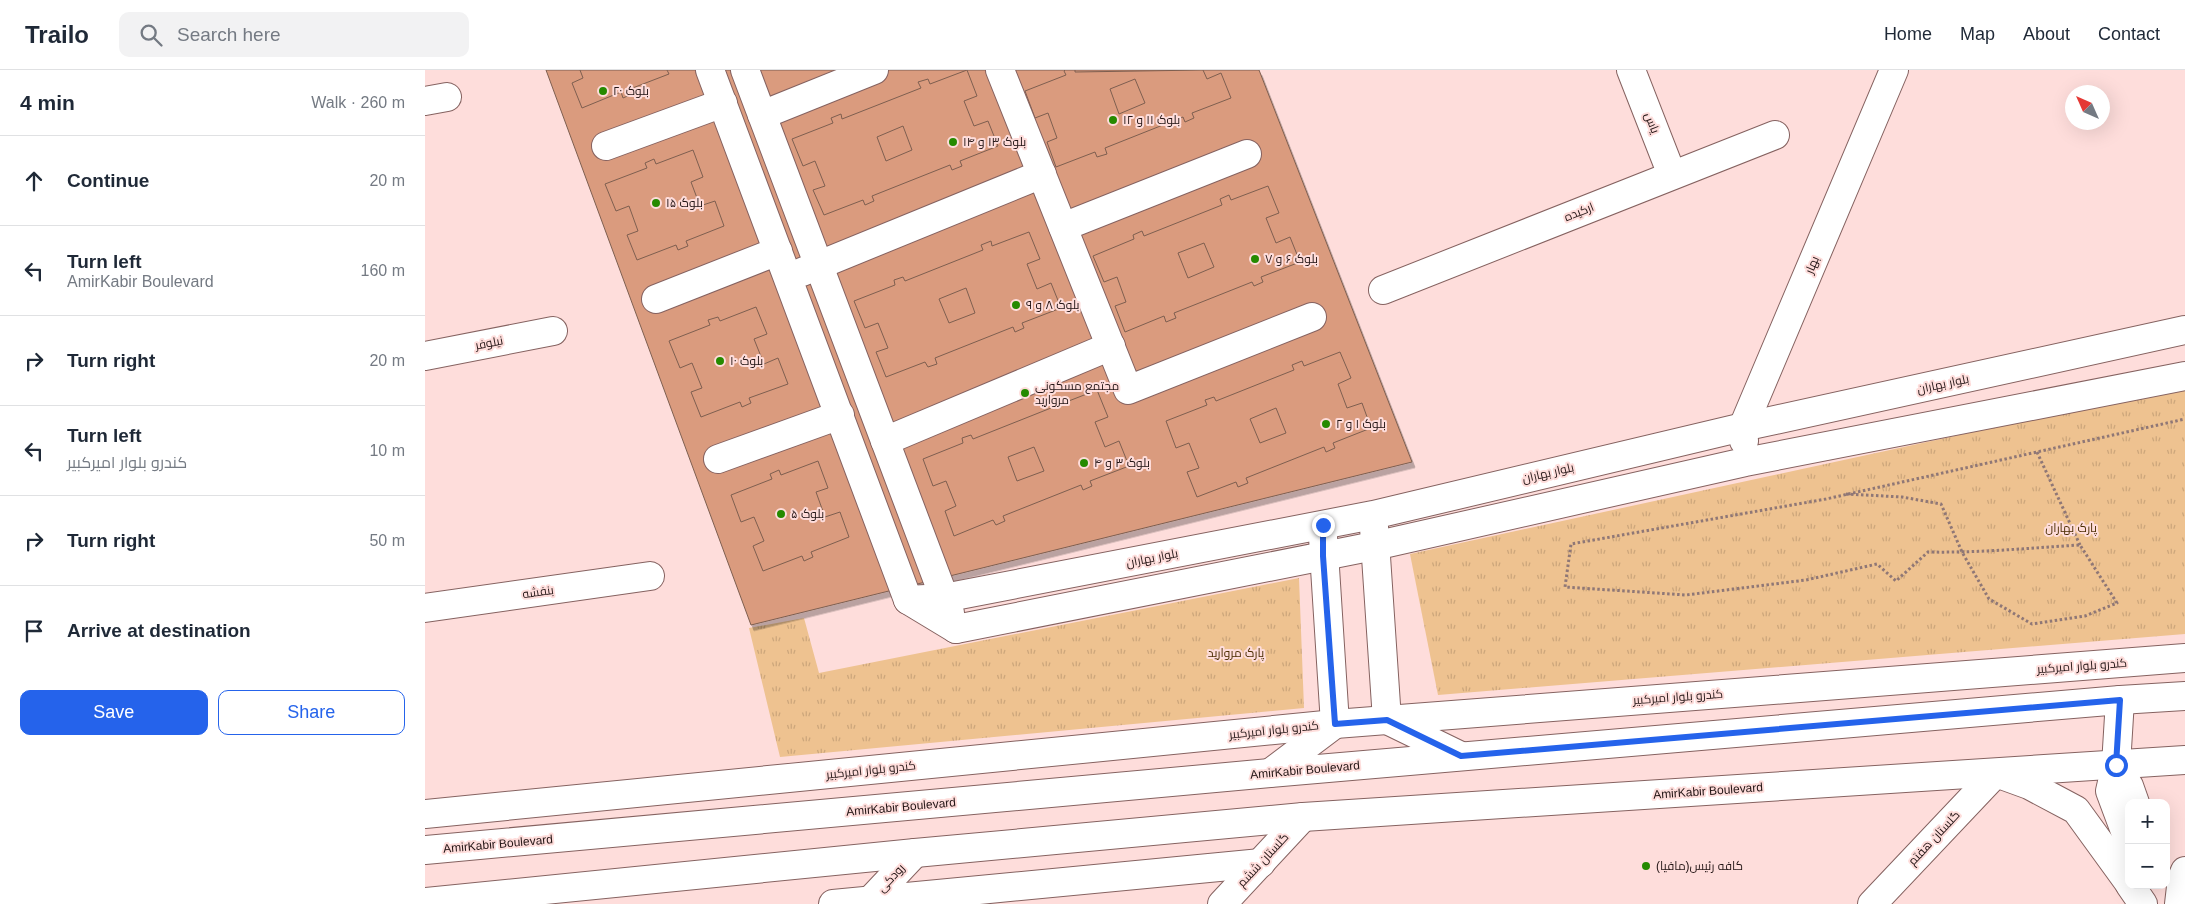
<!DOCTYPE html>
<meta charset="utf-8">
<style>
:root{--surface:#fff;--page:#f2f2f3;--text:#1f2937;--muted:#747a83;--line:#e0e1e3;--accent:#2563eb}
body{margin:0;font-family:Arial,Cairo,sans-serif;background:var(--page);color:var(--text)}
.controls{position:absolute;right:15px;bottom:15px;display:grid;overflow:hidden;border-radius:10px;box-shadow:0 5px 20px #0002}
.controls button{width:45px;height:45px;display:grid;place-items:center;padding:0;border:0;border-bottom:1px solid var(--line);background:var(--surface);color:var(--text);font:25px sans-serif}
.compass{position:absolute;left:1640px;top:15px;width:45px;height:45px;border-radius:50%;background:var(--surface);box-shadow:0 5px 20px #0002;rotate:315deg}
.stop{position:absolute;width:15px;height:15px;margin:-11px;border:4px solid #2563eb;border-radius:50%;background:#fff}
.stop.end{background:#2563eb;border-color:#fff;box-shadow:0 1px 5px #0008}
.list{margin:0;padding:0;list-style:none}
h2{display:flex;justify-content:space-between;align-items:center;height:65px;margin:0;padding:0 20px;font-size:21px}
h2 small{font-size:16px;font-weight:400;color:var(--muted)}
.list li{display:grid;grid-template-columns:32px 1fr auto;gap:15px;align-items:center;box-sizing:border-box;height:90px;padding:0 20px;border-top:1px solid var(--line)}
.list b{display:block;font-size:19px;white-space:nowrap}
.list p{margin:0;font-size:16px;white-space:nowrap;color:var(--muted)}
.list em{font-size:16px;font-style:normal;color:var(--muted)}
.actions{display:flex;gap:10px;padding:15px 20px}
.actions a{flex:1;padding:11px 0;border:1px solid var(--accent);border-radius:10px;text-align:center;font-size:18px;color:var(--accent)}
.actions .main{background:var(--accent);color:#fff}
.icon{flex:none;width:28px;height:28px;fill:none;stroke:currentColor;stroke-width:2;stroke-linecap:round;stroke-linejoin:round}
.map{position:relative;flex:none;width:1760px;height:834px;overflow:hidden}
header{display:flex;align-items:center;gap:30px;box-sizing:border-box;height:70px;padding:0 25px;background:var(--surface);border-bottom:1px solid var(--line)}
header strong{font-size:24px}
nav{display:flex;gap:28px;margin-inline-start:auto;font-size:18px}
.search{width:350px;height:45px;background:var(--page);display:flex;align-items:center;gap:12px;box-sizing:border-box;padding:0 18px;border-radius:10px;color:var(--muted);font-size:19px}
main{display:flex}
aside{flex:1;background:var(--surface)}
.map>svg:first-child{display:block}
.park{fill:url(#park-tufts)}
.building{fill:#da9b7e;stroke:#7e5f50;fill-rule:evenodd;filter:url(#shadow)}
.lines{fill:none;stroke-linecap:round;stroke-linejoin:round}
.minor-casing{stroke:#856260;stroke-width:30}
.tertiary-casing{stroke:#856260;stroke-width:30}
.secondary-casing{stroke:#856260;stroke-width:30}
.path{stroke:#8f7776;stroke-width:3;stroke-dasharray:2.5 2.5;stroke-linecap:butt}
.minor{stroke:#fff;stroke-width:28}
.tertiary{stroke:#fff;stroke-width:28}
.secondary{stroke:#fff;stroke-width:28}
.route{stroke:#2563eb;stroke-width:6}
.poi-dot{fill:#258a00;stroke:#fedddb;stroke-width:2}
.labels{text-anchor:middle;stroke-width:4;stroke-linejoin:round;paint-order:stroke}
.poi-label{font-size:12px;fill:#231515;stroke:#fedddb;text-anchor:start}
.street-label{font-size:12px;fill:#231515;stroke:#fedddb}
.park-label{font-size:12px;fill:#4c2e03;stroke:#fedddb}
</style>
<header>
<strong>Trailo</strong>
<div class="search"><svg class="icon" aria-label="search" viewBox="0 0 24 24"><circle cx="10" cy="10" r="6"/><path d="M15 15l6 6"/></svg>Search here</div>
<nav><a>Home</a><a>Map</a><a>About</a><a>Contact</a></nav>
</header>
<main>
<aside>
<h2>4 min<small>Walk · 260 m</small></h2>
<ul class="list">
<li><svg class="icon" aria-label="ahead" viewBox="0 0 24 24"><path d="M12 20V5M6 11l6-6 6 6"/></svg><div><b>Continue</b></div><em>20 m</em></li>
<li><svg class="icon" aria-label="left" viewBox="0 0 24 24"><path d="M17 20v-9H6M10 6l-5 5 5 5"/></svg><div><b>Turn left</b><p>AmirKabir Boulevard</p></div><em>160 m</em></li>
<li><svg class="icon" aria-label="right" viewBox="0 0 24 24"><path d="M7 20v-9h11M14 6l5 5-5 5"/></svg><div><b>Turn right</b></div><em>20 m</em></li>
<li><svg class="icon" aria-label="left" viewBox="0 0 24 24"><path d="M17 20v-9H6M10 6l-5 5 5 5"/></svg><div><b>Turn left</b><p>کندرو بلوار امیرکبیر</p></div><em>10 m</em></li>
<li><svg class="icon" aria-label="right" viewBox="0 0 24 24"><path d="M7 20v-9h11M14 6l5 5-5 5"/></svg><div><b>Turn right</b></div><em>50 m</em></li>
<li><svg class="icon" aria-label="arrive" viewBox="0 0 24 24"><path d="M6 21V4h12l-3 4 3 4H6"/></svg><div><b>Arrive at destination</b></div></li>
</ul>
<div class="actions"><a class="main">Save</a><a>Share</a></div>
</aside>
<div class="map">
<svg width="1760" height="834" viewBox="0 0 1760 834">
<defs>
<pattern id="park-tufts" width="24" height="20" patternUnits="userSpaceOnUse" patternTransform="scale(1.25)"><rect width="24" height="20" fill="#eec290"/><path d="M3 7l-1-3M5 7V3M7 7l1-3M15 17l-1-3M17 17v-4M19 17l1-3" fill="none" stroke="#cca67b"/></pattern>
<filter id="shadow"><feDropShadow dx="3" dy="5.5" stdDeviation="0" flood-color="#0004"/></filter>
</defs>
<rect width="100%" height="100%" fill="#fedddb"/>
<!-- park -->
<g class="park">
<polygon points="1760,316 1760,564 1013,625 985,484"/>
<polygon points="874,508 879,638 355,687 324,558 379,548 394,603"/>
</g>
<!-- building -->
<g class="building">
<polygon points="121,0 834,0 987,392 326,555"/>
<polygon points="155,0 242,0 244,4 205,19 207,24 198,28 196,22 157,38 147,13 158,8"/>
<path d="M542,0L552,26L539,31L549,56L563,51L573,76L535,91L537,96L527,100L525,95L447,126L449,131L440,135L438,130L399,145L388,120L400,116L390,91L378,96L367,69L408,53L406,48L416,44L417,49L496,18L493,12L503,9L505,14ZM478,56L487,80L461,91L452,67Z"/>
<path d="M650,0V2L778,0L782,9L796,3L806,28L767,43L769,48L760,52L758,47L680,78L682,84L672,87L670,82L631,97L622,72L632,68L623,43L610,48L600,21L641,5L639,1L640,0ZM710,9L720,33L694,44L685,19Z"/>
<polygon points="268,80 278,107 266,112 275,136 290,131 299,156 261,171 263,176 253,180 251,175 212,190 202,165 213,161 204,136 191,141 180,114 222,98 220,93 229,89 231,94"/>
<path d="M843,116L854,143L841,148L851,173L865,167L875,192L836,207L838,212L829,216L827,212L749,243L751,248L741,252L739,246L700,262L690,236L701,232L692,207L679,212L668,186L709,169L708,165L717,161L719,166L797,135L795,129L804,125L806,130ZM779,173L789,197L763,208L753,183Z"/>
<path d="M604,162L615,189L602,194L612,219L626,213L636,238L597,253L599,258L590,262L588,257L510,288L512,294L503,297L500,292L461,307L451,282L463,278L453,253L440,258L429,231L470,215L469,210L478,207L480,211L558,180L556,175L566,171L567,176ZM541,218L550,243L524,253L514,229Z"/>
<polygon points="331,237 342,264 329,269 339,294 353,288 363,314 324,328 326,333 317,337 315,332 276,347 266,322 277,318 267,293 255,298 244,271 285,255 283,250 293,247 295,251"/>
<path d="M915,282L926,308L913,314L922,338L937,333L946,358L908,373L910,378L901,382L899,377L821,408L823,413L813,417L811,412L772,427L762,402L774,398L764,373L751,378L741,351L782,335L780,330L789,327L791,331L869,300L867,295L877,291L879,296ZM851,338L861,363L835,373L825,349Z"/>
<path d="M672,320L683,347L670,352L680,377L694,371L704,396L665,411L667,416L658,420L656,415L578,446L580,451L571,455L568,450L529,466L520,441L531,436L521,411L508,416L498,389L538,373L537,368L546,365L548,369L626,338L624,333L634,329L636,334ZM609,377L619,401L592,411L583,387Z"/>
<polygon points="393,391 403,418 391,422 400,447 415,442 424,467 386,482 388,487 379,491 377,486 338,501 328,476 339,471 329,447 316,452 306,425 347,409 345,404 354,400 356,405"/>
</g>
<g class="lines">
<!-- minor casing -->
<g class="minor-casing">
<g id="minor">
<polyline points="285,0 483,530 531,559"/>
<polyline points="320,0 525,543"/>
<polyline points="575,0 703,320 887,247"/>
<polyline points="1206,0 1247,105"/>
<polyline points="0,31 22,27"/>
<polyline points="337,45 449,0"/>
<polyline points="181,76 298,33"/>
<polyline points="638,157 822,84"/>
<polyline points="377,202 617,104"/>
<polyline points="958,220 1350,65"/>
<polyline points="231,229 353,181"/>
<polyline points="0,286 128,261"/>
<polyline points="460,371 686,276"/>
<polyline points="1319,371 1318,357 1469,0"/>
<polyline points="293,389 415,345"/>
<polyline points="949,457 962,650 1036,686"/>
<polyline points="483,530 519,528 948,445 1318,357 1760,260"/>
<polyline points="0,538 225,506"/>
<polyline points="531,559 949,476 1320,392 1760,306"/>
<polyline points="845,703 910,654 898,467"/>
<polyline points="0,744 910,654 1760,588"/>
<polyline points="408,834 836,793"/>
<polyline points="442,834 490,783"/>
<polyline points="797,834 878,747"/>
<polyline points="1447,834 1571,703"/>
</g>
</g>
<!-- tertiary casing -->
<g class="tertiary-casing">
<g id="tertiary">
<polyline points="1691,695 1685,721 1704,772"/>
<polyline points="1691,695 1704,716 1710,733"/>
<polyline points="1571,703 1604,715 1651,740 1704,813"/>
<polyline points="1705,815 1718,834"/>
<polyline points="1754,834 1757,808 1760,801"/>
</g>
</g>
<!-- secondary casing -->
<g class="secondary-casing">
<g id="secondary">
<polyline points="1691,695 1695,630"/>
<polyline points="0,780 845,703 1695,630 1760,626"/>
<polyline points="0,832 490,783 878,747 1760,690"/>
</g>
</g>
<!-- path -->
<g class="path">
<polyline points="1612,382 1655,475"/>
<path d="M1421,424L1477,427L1516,434L1537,482L1564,529L1607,554L1660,546L1692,533L1655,475C1604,478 1554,483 1503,482L1471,511L1452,494L1381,510L1261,525L1140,517L1146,474L1401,429L1760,349"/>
</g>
<!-- minor -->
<use href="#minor" class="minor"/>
<!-- tertiary -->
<use href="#tertiary" class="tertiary"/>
<!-- secondary -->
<use href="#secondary" class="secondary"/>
</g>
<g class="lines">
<!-- route -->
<polyline class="route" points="898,455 898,486 910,654 962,650 1036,686 1695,630 1691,695"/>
</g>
<!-- markers -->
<g class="poi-dot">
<circle cx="178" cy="21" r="5"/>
<circle cx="688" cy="50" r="5"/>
<circle cx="528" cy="72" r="5"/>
<circle cx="231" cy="133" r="5"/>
<circle cx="830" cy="189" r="5"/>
<circle cx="591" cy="235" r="5"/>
<circle cx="295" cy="291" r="5"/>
<circle cx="600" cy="323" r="5"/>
<circle cx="901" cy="354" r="5"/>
<circle cx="659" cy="393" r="5"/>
<circle cx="356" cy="444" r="5"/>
<circle cx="1221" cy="796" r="5"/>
</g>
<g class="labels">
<!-- poi labels -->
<g class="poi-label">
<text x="188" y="25">بلوک ۲۰</text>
<text x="698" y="54">بلوک ۱۱ و ۱۲</text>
<text x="538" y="76">بلوک ۱۳ و ۱۴</text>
<text x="241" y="137">بلوک ۱۵</text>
<text x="840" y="193">بلوک ۶ و ۷</text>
<text x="601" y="239">بلوک ۸ و ۹</text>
<text x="305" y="295">بلوک ۱۰</text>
<text x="610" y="320">مجتمع مسکونی<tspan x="610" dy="14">مروارید</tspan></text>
<text x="911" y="358">بلوک ۱ و ۲</text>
<text x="669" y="397">بلوک ۳ و ۴</text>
<text x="366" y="448">بلوک ۵</text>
<text x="1231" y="800">کافه رئیس(مافیا)</text>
</g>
<!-- street labels -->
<g class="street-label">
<text transform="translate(1227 53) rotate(69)" y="4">یاس</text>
<text transform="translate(1154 142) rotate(-22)" y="4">ارکیده</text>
<text transform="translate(1387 195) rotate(-67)" y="4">بهار</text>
<text transform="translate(64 273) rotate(-11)" y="4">نیلوفر</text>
<text transform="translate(1518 314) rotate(-12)" y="4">بلوار بهاران</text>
<text transform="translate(1123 403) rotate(-13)" y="4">بلوار بهاران</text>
<text transform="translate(727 488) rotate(-11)" y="4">بلوار بهاران</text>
<text transform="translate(113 522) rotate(-8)" y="4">بنفشه</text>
<text transform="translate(1657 596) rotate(-4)" y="4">کندرو بلوار امیرکبیر</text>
<text transform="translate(1253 627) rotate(-4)" y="4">کندرو بلوار امیرکبیر</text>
<text transform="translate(849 660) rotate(-6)" y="4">کندرو بلوار امیرکبیر</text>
<text transform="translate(446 700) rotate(-6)" y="4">کندرو بلوار امیرکبیر</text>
<text transform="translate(880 700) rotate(-5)" y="4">AmirKabir Boulevard</text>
<text transform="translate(1283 721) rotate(-4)" y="4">AmirKabir Boulevard</text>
<text transform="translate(476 737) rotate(-5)" y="4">AmirKabir Boulevard</text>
<text transform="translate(1509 768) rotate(-47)" y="4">گلستان هفتم</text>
<text transform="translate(73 774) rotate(-5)" y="4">AmirKabir Boulevard</text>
<text transform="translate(838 790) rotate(-47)" y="4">گلستان ششم</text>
<text transform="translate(466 808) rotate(-47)" y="4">رودکی</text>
</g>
<!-- park labels -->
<g class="park-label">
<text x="1646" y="462">پارک بهاران</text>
<text x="811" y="587">پارک مروارید</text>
</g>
</g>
</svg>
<div class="controls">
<button>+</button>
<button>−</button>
</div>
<svg class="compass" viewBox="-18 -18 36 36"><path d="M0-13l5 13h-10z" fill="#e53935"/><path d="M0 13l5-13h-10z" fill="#747a83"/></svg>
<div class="stop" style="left:1691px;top:695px"></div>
<div class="stop end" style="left:898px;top:455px"></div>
</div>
</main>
